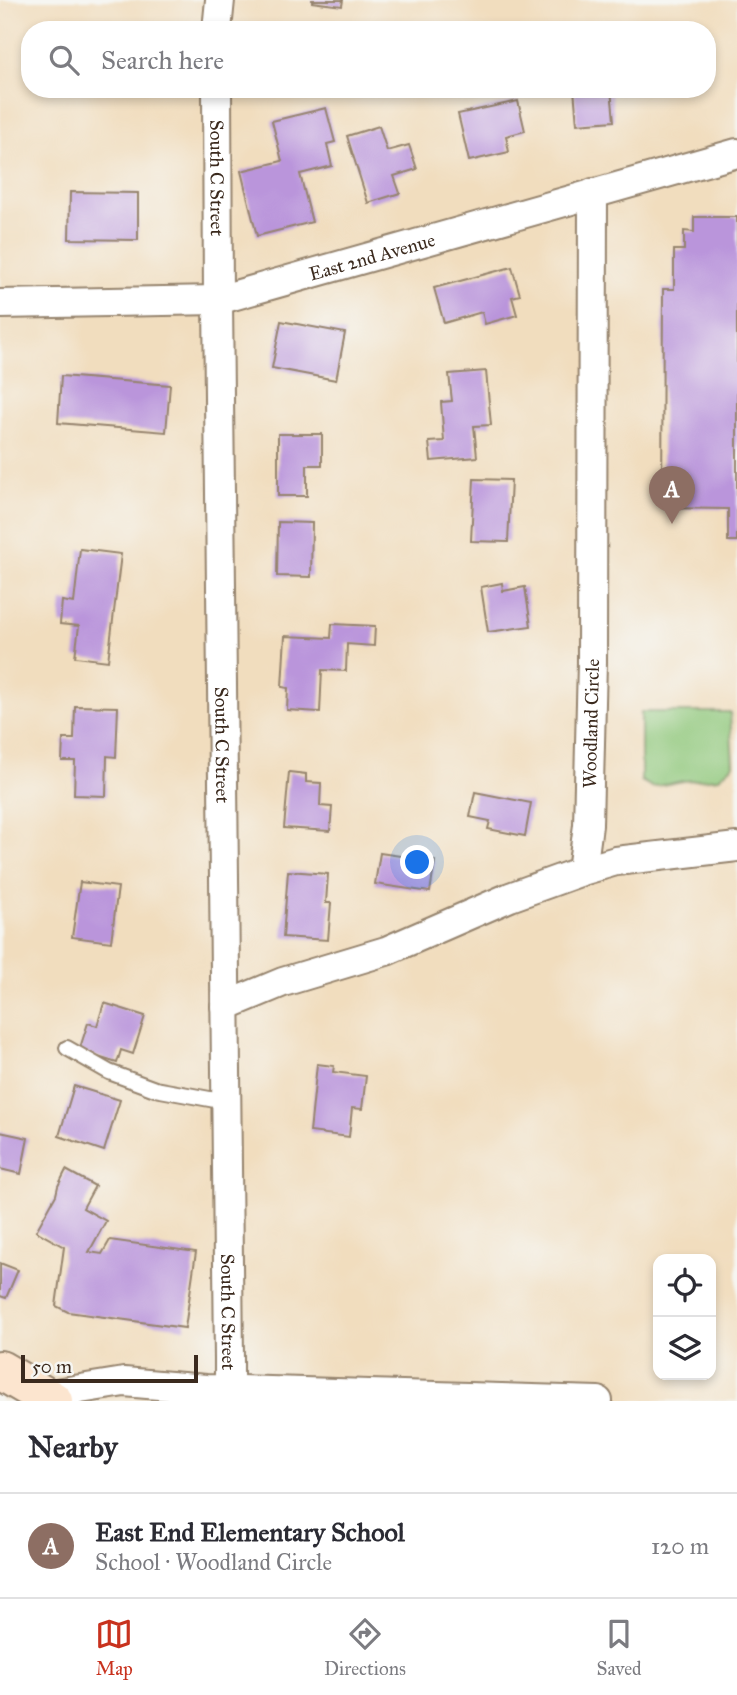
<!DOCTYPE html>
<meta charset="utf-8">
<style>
:root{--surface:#fff;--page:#f7f7f7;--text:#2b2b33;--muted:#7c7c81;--line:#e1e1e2;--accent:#c8321e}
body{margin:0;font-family:"IM FELL Great Primer",serif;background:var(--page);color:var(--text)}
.controls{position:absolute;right:21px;bottom:21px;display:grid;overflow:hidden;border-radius:14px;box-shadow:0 4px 10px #0003}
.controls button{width:63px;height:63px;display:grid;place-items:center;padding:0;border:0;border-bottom:2px solid var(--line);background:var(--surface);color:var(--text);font:35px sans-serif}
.scale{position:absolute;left:21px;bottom:18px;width:177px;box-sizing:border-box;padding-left:7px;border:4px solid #3b2a1e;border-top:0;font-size:19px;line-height:24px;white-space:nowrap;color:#3b2a1e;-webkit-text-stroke:5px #f6f6f2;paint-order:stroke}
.you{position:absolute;left:418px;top:863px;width:24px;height:24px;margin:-18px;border:5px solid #fff;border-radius:50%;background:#1a73e8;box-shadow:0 0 0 10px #1a73e833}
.badge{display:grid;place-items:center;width:46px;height:46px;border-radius:50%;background:var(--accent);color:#fff;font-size:23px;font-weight:700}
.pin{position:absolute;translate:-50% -58px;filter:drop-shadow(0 2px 4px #0008)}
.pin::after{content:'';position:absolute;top:37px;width:24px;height:21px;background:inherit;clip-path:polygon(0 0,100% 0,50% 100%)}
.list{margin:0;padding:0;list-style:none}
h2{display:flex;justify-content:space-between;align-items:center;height:91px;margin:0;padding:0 28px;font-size:30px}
h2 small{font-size:23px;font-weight:400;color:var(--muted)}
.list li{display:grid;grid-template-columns:46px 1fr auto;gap:21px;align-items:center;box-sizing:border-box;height:105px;padding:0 28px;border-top:2px solid var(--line)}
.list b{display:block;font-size:26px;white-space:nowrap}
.list p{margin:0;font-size:23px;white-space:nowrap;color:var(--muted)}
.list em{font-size:23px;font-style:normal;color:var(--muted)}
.icon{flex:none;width:38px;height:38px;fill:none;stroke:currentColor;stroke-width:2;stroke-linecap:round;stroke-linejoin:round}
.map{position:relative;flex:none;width:737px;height:1401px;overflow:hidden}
.search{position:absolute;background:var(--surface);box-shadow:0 4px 10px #0003;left:21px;right:21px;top:21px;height:77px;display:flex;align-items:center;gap:18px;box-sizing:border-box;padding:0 24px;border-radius:28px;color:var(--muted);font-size:26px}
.sheet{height:196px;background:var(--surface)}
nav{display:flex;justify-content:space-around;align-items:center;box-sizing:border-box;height:98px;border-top:2px solid var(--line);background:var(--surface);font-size:19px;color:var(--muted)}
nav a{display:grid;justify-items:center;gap:4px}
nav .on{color:var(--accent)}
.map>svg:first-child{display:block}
.park{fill:#90c87c;stroke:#66794d;stroke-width:2}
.building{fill:#ba95db}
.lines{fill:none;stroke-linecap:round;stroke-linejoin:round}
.service-casing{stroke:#96846e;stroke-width:18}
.minor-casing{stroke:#96846e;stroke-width:32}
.secondary-casing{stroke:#96846e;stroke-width:42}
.service{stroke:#fff;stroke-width:14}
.minor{stroke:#fff;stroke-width:28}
.secondary{stroke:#fce5cf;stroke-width:38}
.labels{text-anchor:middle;stroke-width:7;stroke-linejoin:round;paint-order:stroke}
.street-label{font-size:19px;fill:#3b2a1e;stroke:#f6f6f2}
</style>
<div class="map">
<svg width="737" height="1401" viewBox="0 0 737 1401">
<rect width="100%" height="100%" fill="#f6f6f2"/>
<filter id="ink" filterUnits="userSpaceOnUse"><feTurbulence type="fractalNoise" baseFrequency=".0143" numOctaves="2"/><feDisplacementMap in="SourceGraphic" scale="14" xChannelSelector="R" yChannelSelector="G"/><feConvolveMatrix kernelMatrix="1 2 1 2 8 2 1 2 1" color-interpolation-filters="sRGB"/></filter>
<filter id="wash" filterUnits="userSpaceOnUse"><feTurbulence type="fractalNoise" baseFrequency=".00686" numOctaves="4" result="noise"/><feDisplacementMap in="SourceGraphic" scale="28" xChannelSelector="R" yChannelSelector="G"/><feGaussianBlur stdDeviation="1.57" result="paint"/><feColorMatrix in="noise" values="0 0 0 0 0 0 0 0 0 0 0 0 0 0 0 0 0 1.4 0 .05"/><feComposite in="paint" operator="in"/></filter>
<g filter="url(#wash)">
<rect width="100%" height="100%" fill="#f1ddbe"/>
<!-- park -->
<polygon class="park" points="641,712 730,712 733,765 719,778 683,781 652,787 641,781"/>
<g id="blocks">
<!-- building -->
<g class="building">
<polygon points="312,0 343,0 342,6 312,2"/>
<polygon points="574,89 611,89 614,121 577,124"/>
<polygon points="518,101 525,131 506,136 509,152 469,161 458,114"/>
<polygon points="326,108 335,142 327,144 332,166 300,174 312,222 257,236 241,171 282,161 272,121"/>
<polygon points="379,126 387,151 409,145 417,169 394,176 400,193 368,203 347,136"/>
<polygon points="70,192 138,193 138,240 69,239"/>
<polygon points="694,217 737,217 737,541 728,541 728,509 662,508 663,289 674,289 674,250 684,250 684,231 694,232"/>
<polygon points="512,267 520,295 512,297 517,315 485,324 482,312 444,323 434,288"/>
<polygon points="281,321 345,333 336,380 272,368"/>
<polygon points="486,371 491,425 474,426 477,457 431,461 429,442 444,441 441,402 452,401 449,374"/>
<polygon points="61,376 170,385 166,432 58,423"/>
<polygon points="278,434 322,434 322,465 307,465 307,496 278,496"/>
<polygon points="474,479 511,480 508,542 471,541"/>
<polygon points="278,522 312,523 311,577 277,576"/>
<polygon points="80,549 121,554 108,661 75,657 79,626 60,624 62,601 74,603"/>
<polygon points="502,583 503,591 525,587 531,626 488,632 481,587"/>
<polygon points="332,624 375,626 374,646 347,644 346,671 322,670 320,712 287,710 288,688 282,687 285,636 331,638"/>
<polygon points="75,706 118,707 116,757 107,756 106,796 74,795 75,761 62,761 63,739 74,739"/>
<polygon points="289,772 306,774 306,782 321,783 320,806 332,807 330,831 284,828"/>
<polygon points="475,792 531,803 525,836 488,829 490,821 470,817"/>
<polygon points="380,853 435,861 430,892 375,884"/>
<polygon points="288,871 328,874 326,903 331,903 328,940 283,937"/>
<polygon points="80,882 118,887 111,942 72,937"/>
<polygon points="104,1003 145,1016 133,1054 121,1050 117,1063 79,1051 88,1023 97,1026"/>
<polygon points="317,1064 334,1066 333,1072 366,1076 362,1109 352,1108 349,1137 310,1132"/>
<polygon points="74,1086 120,1100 104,1151 59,1136"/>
<polygon points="0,1132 28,1138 21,1174 0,1169"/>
<polygon points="66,1170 95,1186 83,1208 106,1221 89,1252 102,1254 110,1240 196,1252 185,1328 68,1312 56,1306 64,1247 36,1231 56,1195 58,1186"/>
<polygon points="0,1263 18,1270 6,1298 0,1296"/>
</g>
</g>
</g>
<g filter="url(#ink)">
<use href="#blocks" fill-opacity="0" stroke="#96846e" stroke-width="2"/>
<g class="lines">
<!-- service casing -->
<g class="service-casing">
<polyline id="service" points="67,1048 109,1072 155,1089 226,1102"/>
</g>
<!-- minor casing -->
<g class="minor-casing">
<g id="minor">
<polyline points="217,30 220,0"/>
<path id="s1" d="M217,89L218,300L229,1359V1389L227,1401"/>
<path id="s2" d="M0,304L218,300L737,153"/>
<polyline points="582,871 616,861 737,847"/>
<path id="s3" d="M225,1006L283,982L386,951L510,897L582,871L588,825L592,662L593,193"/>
<polyline points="43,1395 124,1382 206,1389 598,1401"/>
</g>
</g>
<!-- secondary casing -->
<g class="secondary-casing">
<polyline id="secondary" points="0,1370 53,1401"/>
</g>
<!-- service -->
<use href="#service" class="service"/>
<!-- minor -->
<use href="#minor" class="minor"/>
<!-- secondary -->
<use href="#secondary" class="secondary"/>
</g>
</g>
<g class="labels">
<!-- street labels -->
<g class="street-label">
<text dy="7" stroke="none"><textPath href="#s1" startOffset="89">South C Street</textPath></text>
<text dy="7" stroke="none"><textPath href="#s2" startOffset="378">East 2nd Avenue</textPath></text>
<text dy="7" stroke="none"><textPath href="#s3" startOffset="530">Woodland Circle</textPath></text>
<text dy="7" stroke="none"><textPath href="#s1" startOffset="656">South C Street</textPath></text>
<text dy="7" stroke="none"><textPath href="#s1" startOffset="1223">South C Street</textPath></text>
</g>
</g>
</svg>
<div class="controls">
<button><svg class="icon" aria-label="locate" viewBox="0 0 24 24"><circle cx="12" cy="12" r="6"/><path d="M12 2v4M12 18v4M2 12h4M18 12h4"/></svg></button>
<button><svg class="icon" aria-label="layers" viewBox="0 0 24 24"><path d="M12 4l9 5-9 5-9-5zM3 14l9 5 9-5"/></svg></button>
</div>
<div class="scale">50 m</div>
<div class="you"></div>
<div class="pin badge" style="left:672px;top:524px;background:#8d6e63">A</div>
<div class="search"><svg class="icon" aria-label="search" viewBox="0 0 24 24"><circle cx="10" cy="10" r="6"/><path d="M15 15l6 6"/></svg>Search here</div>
</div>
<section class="sheet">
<h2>Nearby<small></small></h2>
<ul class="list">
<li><span class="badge" style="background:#8d6e63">A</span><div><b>East End Elementary School</b><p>School · Woodland Circle</p></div><em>120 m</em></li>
</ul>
</section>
<nav>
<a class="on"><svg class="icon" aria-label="map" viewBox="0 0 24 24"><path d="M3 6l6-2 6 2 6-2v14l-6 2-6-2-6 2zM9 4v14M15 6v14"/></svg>Map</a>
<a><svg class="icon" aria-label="directions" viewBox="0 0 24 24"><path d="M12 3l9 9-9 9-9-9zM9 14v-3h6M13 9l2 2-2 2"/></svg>Directions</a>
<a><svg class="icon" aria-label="saved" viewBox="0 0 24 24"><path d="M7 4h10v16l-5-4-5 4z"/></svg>Saved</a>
</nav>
